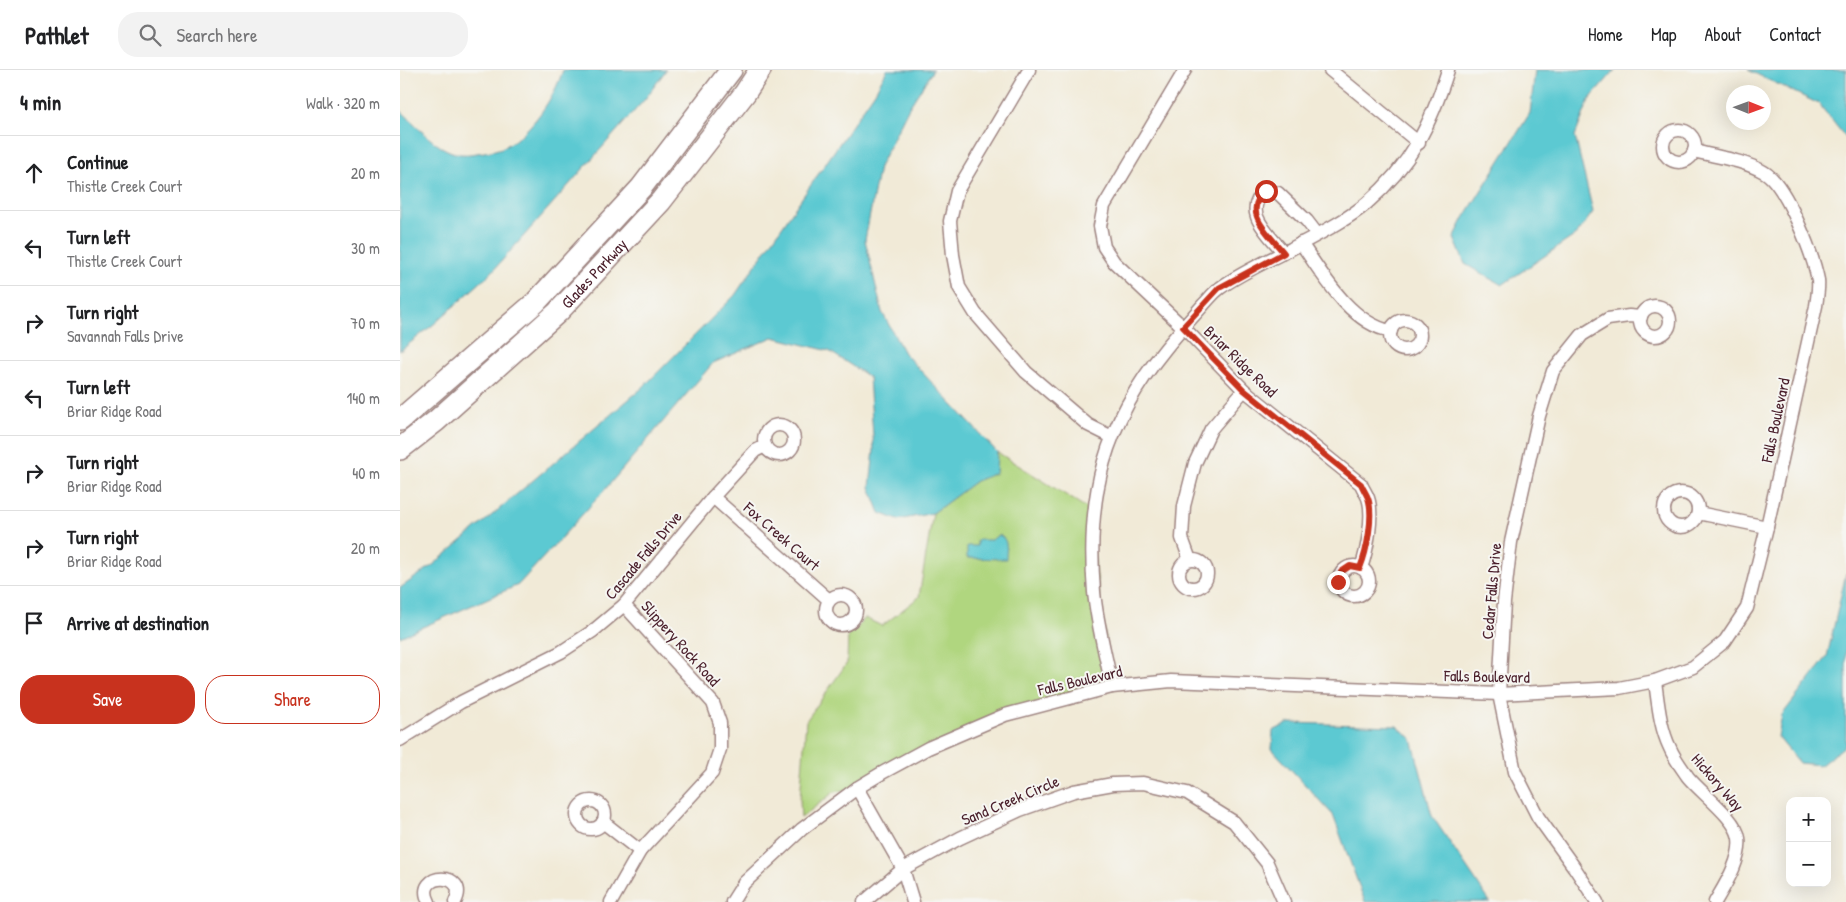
<!DOCTYPE html>
<meta charset="utf-8">
<style>
:root{--surface:#fff;--page:#f2f2f2;--text:#202124;--muted:#757577;--line:#e0e0e0;--accent:#c8321e}
body{margin:0;font-family:"Patrick Hand",sans-serif;background:var(--page);color:var(--text)}
.controls{position:absolute;right:15px;bottom:15px;display:grid;overflow:hidden;border-radius:10px;box-shadow:0 5px 20px #0002}
.controls button{width:45px;height:45px;display:grid;place-items:center;padding:0;border:0;border-bottom:1px solid var(--line);background:var(--surface);color:var(--text);font:25px sans-serif}
.compass{position:absolute;left:1326px;top:15px;width:45px;height:45px;border-radius:50%;background:var(--surface);box-shadow:0 5px 20px #0002;rotate:91deg}
.stop{position:absolute;width:15px;height:15px;margin:-11px;border:4px solid #c8321e;border-radius:50%;background:#fff}
.stop.end{background:#c8321e;border-color:#fff;box-shadow:0 1px 5px #0008}
.list{margin:0;padding:0;list-style:none}
h2{display:flex;justify-content:space-between;align-items:center;height:65px;margin:0;padding:0 20px;font-size:21px}
h2 small{font-size:16px;font-weight:400;color:var(--muted)}
.list li{display:grid;grid-template-columns:32px 1fr auto;gap:15px;align-items:center;box-sizing:border-box;height:75px;padding:0 20px;border-top:1px solid var(--line)}
.list b{display:block;font-size:19px;white-space:nowrap}
.list p{margin:0;font-size:16px;white-space:nowrap;color:var(--muted)}
.list em{font-size:16px;font-style:normal;color:var(--muted)}
.actions{display:flex;gap:10px;padding:15px 20px}
.actions a{flex:1;padding:11px 0;border:1px solid var(--accent);border-radius:20px;text-align:center;font-size:18px;color:var(--accent)}
.actions .main{background:var(--accent);color:#fff}
.icon{flex:none;width:28px;height:28px;fill:none;stroke:currentColor;stroke-width:2;stroke-linecap:round;stroke-linejoin:round}
.map{position:relative;flex:none;width:1446px;height:832px;overflow:hidden}
header{display:flex;align-items:center;gap:30px;box-sizing:border-box;height:70px;padding:0 25px;background:var(--surface);border-bottom:1px solid var(--line)}
header strong{font-size:24px}
nav{display:flex;gap:28px;margin-inline-start:auto;font-size:18px}
.search{width:350px;height:45px;background:var(--page);display:flex;align-items:center;gap:12px;box-sizing:border-box;padding:0 18px;border-radius:20px;color:var(--muted);font-size:19px}
main{display:flex}
aside{flex:1;background:var(--surface)}
.map>svg:first-child{display:block}
.green{fill:#b0d67f;stroke:#7d7a55}
.water{fill:#5cc9d2;stroke:#53747e}
.lines{fill:none;stroke-linecap:round;stroke-linejoin:round}
.street-casing{stroke:#9e8481;stroke-width:15}
.primary-casing{stroke:#9e8481;stroke-width:24}
.street{stroke:#fff;stroke-width:12}
.primary{stroke:#fff;stroke-width:21}
.route{stroke:#c8321e;stroke-width:6}
.labels{text-anchor:middle;stroke-width:4;stroke-linejoin:round;paint-order:stroke}
.street-label{font-size:16px;fill:#4a1f2b;stroke:#f6f6f2}
</style>
<header>
<strong>Pathlet</strong>
<div class="search"><svg class="icon" aria-label="search" viewBox="0 0 24 24"><circle cx="10" cy="10" r="6"/><path d="M15 15l6 6"/></svg>Search here</div>
<nav><a>Home</a><a>Map</a><a>About</a><a>Contact</a></nav>
</header>
<main>
<aside>
<h2>4 min<small>Walk · 320 m</small></h2>
<ul class="list">
<li><svg class="icon" aria-label="ahead" viewBox="0 0 24 24"><path d="M12 20V5M6 11l6-6 6 6"/></svg><div><b>Continue</b><p>Thistle Creek Court</p></div><em>20 m</em></li>
<li><svg class="icon" aria-label="left" viewBox="0 0 24 24"><path d="M17 20v-9H6M10 6l-5 5 5 5"/></svg><div><b>Turn left</b><p>Thistle Creek Court</p></div><em>30 m</em></li>
<li><svg class="icon" aria-label="right" viewBox="0 0 24 24"><path d="M7 20v-9h11M14 6l5 5-5 5"/></svg><div><b>Turn right</b><p>Savannah Falls Drive</p></div><em>70 m</em></li>
<li><svg class="icon" aria-label="left" viewBox="0 0 24 24"><path d="M17 20v-9H6M10 6l-5 5 5 5"/></svg><div><b>Turn left</b><p>Briar Ridge Road</p></div><em>140 m</em></li>
<li><svg class="icon" aria-label="right" viewBox="0 0 24 24"><path d="M7 20v-9h11M14 6l5 5-5 5"/></svg><div><b>Turn right</b><p>Briar Ridge Road</p></div><em>40 m</em></li>
<li><svg class="icon" aria-label="right" viewBox="0 0 24 24"><path d="M7 20v-9h11M14 6l5 5-5 5"/></svg><div><b>Turn right</b><p>Briar Ridge Road</p></div><em>20 m</em></li>
<li><svg class="icon" aria-label="arrive" viewBox="0 0 24 24"><path d="M6 21V4h12l-3 4 3 4H6"/></svg><div><b>Arrive at destination</b></div></li>
</ul>
<div class="actions"><a class="main">Save</a><a>Share</a></div>
</aside>
<div class="map">
<svg width="1446" height="832" viewBox="0 0 1446 832">
<rect width="100%" height="100%" fill="#f6f6f2"/>
<filter id="ink" filterUnits="userSpaceOnUse"><feTurbulence type="fractalNoise" baseFrequency=".02" numOctaves="2"/><feDisplacementMap in="SourceGraphic" scale="10" xChannelSelector="R" yChannelSelector="G"/><feConvolveMatrix kernelMatrix="1 2 1 2 8 2 1 2 1" color-interpolation-filters="sRGB"/></filter>
<filter id="wash" filterUnits="userSpaceOnUse"><feTurbulence type="fractalNoise" baseFrequency=".0096" numOctaves="4" result="noise"/><feDisplacementMap in="SourceGraphic" scale="20" xChannelSelector="R" yChannelSelector="G"/><feGaussianBlur stdDeviation="1.12" result="paint"/><feColorMatrix in="noise" values="0 0 0 0 0 0 0 0 0 0 0 0 0 0 0 0 0 1.4 0 .05"/><feComposite in="paint" operator="in"/></filter>
<g filter="url(#wash)">
<rect width="100%" height="100%" fill="#f1ead7"/>
<!-- green -->
<polygon class="green" points="597,382 693,442 692,470 712,617 605,645 457,718 434,722 401,748 400,729 406,651 447,593 448,563 456,559 465,548 482,556 519,527 533,443 576,411 596,403"/>
<!-- water -->
<g class="water">
<path d="M163,0H266L245,29L91,203L34,254L0,281V40C15,53 29,72 47,80C57,85 66,85 77,83C86,82 99,80 106,76C132,61 154,28 163,0Z"/>
<polygon points="487,0 533,0 508,39 479,97 465,170 482,242 504,283 597,382 596,403 576,411 533,443 498,450 480,443 470,417 474,380 469,307 429,281 373,267 313,293 202,423 118,515 0,567 0,518 33,495 241,319 335,225 475,22"/>
<polygon points="1135,0 1215,0 1189,30 1175,66 1193,142 1177,164 1102,215 1065,194 1054,168 1064,148 1130,43"/>
<polygon points="1348,0 1446,0 1446,68 1419,34"/>
<path d="M599,465C609,469 606,480 606,489L567,488V476H577V470H591Z"/>
<polygon points="1446,503 1446,675 1421,695 1399,693 1378,667 1382,645 1427,587"/>
<polygon points="889,653 997,656 1012,669 1032,746 1090,832 965,832 933,745 872,679 873,661"/>
</g>
</g>
<g filter="url(#ink)">
<g class="lines">
<!-- street casing -->
<g class="street-casing">
<g id="street">
<polyline points="629,0 557,121 550,151 553,185 559,217 575,243 626,302 688,355 712,367"/>
<path d="M785,0L704,136L700,156L704,177L714,192L783,257L844,320L961,414C963,419 966,423 968,428C974,445 967,481 961,498"/>
<polyline points="930,0 1019,73"/>
<circle cx="1279" cy="76" r="16"/>
<path d="M901,173C922,204 951,254 991,261"/>
<path d="M884,183C869,164 840,141 866,121L878,123L907,151L917,164"/>
<circle cx="1255" cy="251" r="15"/>
<circle cx="1005" cy="265" r="15"/>
<circle cx="379" cy="370" r="15"/>
<circle cx="1281" cy="440" r="17"/>
<polyline points="313,427 429,530"/>
<polyline points="1298,443 1367,457"/>
<circle cx="793" cy="504" r="14"/>
<polyline points="790,490 782,468 784,436 795,393 811,359 844,320"/>
<circle cx="954" cy="511" r="15"/>
<circle cx="441" cy="540" r="15"/>
<path d="M1255,611C1258,633 1260,658 1270,678C1274,688 1282,698 1288,707C1302,724 1336,748 1339,768C1342,789 1325,815 1315,832"/>
<path d="M712,617C706,586 697,554 694,522C686,425 704,354 766,278C778,263 791,249 804,234C809,229 814,222 820,218C839,204 869,190 891,179C915,166 946,151 967,133C1011,95 1031,54 1048,0"/>
<polyline points="0,670 61,632 161,582 193,561 224,535 313,427 355,381 365,376"/>
<polyline points="457,718 503,799 513,832"/>
<circle cx="191" cy="745" r="14"/>
<polyline points="203,752 240,781"/>
<path d="M29,832C13,801 71,801 55,832"/>
<polyline points="211,832 240,781 312,703 320,679 320,653 313,633 224,535"/>
<path d="M332,832L344,813L402,759L457,718L482,703L528,678L605,645L712,617L771,611L1099,624L1219,618L1255,611L1293,597L1325,571L1347,538L1367,457L1416,236C1417,228 1419,218 1418,210C1413,185 1386,114 1364,102C1343,90 1317,87 1294,81"/>
<polyline points="464,832 503,799 560,768 620,740 674,721 713,714 743,713 787,723 834,752 867,793 884,832"/>
<polyline points="1197,832 1174,797 1138,747 1115,702 1099,624 1104,532 1111,472 1139,346 1153,301 1182,265 1208,249 1229,246 1241,247"/>
</g>
</g>
<!-- primary casing -->
<g class="primary-casing">
<g id="primary">
<polyline points="0,350 136,232 241,118 331,0"/>
<path id="s1" d="M0,379L36,351L158,242L261,131L345,23L360,0"/>
</g>
</g>
<!-- street -->
<use href="#street" class="street"/>
<!-- primary -->
<use href="#primary" class="primary"/>
</g>
</g>
<g class="lines" filter="url(#ink)">
<!-- route -->
<path class="route" d="M866,121C840,141 869,164 884,183L819,218L783,257L844,320L961,414C963,419 966,423 968,428C974,445 967,481 960,498L950,496L941,502L938,512"/>
</g>
<g class="labels">
<!-- street labels -->
<g class="street-label">
<text dy="6" stroke="none"><textPath href="#s1" startOffset="262">Glades Parkway</textPath></text>
<text transform="translate(841 291) rotate(44)" y="6">Briar Ridge Road</text>
<text transform="translate(1375 350) rotate(-78)" y="6">Falls Boulevard</text>
<text transform="translate(382 466) rotate(41)" y="6">Fox Creek Court</text>
<text transform="translate(243 485) rotate(-50)" y="6">Cascade Falls Drive</text>
<text transform="translate(1091 521) rotate(-85)" y="6">Cedar Falls Drive</text>
<text transform="translate(281 573) rotate(48)" y="6">Slippery Rock Road</text>
<text transform="translate(1087 606) rotate(1)" y="6">Falls Boulevard</text>
<text transform="translate(680 610) rotate(-13)" y="6">Falls Boulevard</text>
<text transform="translate(1318 712) rotate(49)" y="6">Hickory Way</text>
<text transform="translate(610 730) rotate(-23)" y="6">Sand Creek Circle</text>
</g>
</g>
</svg>
<div class="controls">
<button>+</button>
<button>−</button>
</div>
<svg class="compass" viewBox="-18 -18 36 36"><path d="M0-13l5 13h-10z" fill="#e53935"/><path d="M0 13l5-13h-10z" fill="#757577"/></svg>
<div class="stop" style="left:866px;top:121px"></div>
<div class="stop end" style="left:938px;top:512px"></div>
</div>
</main>
